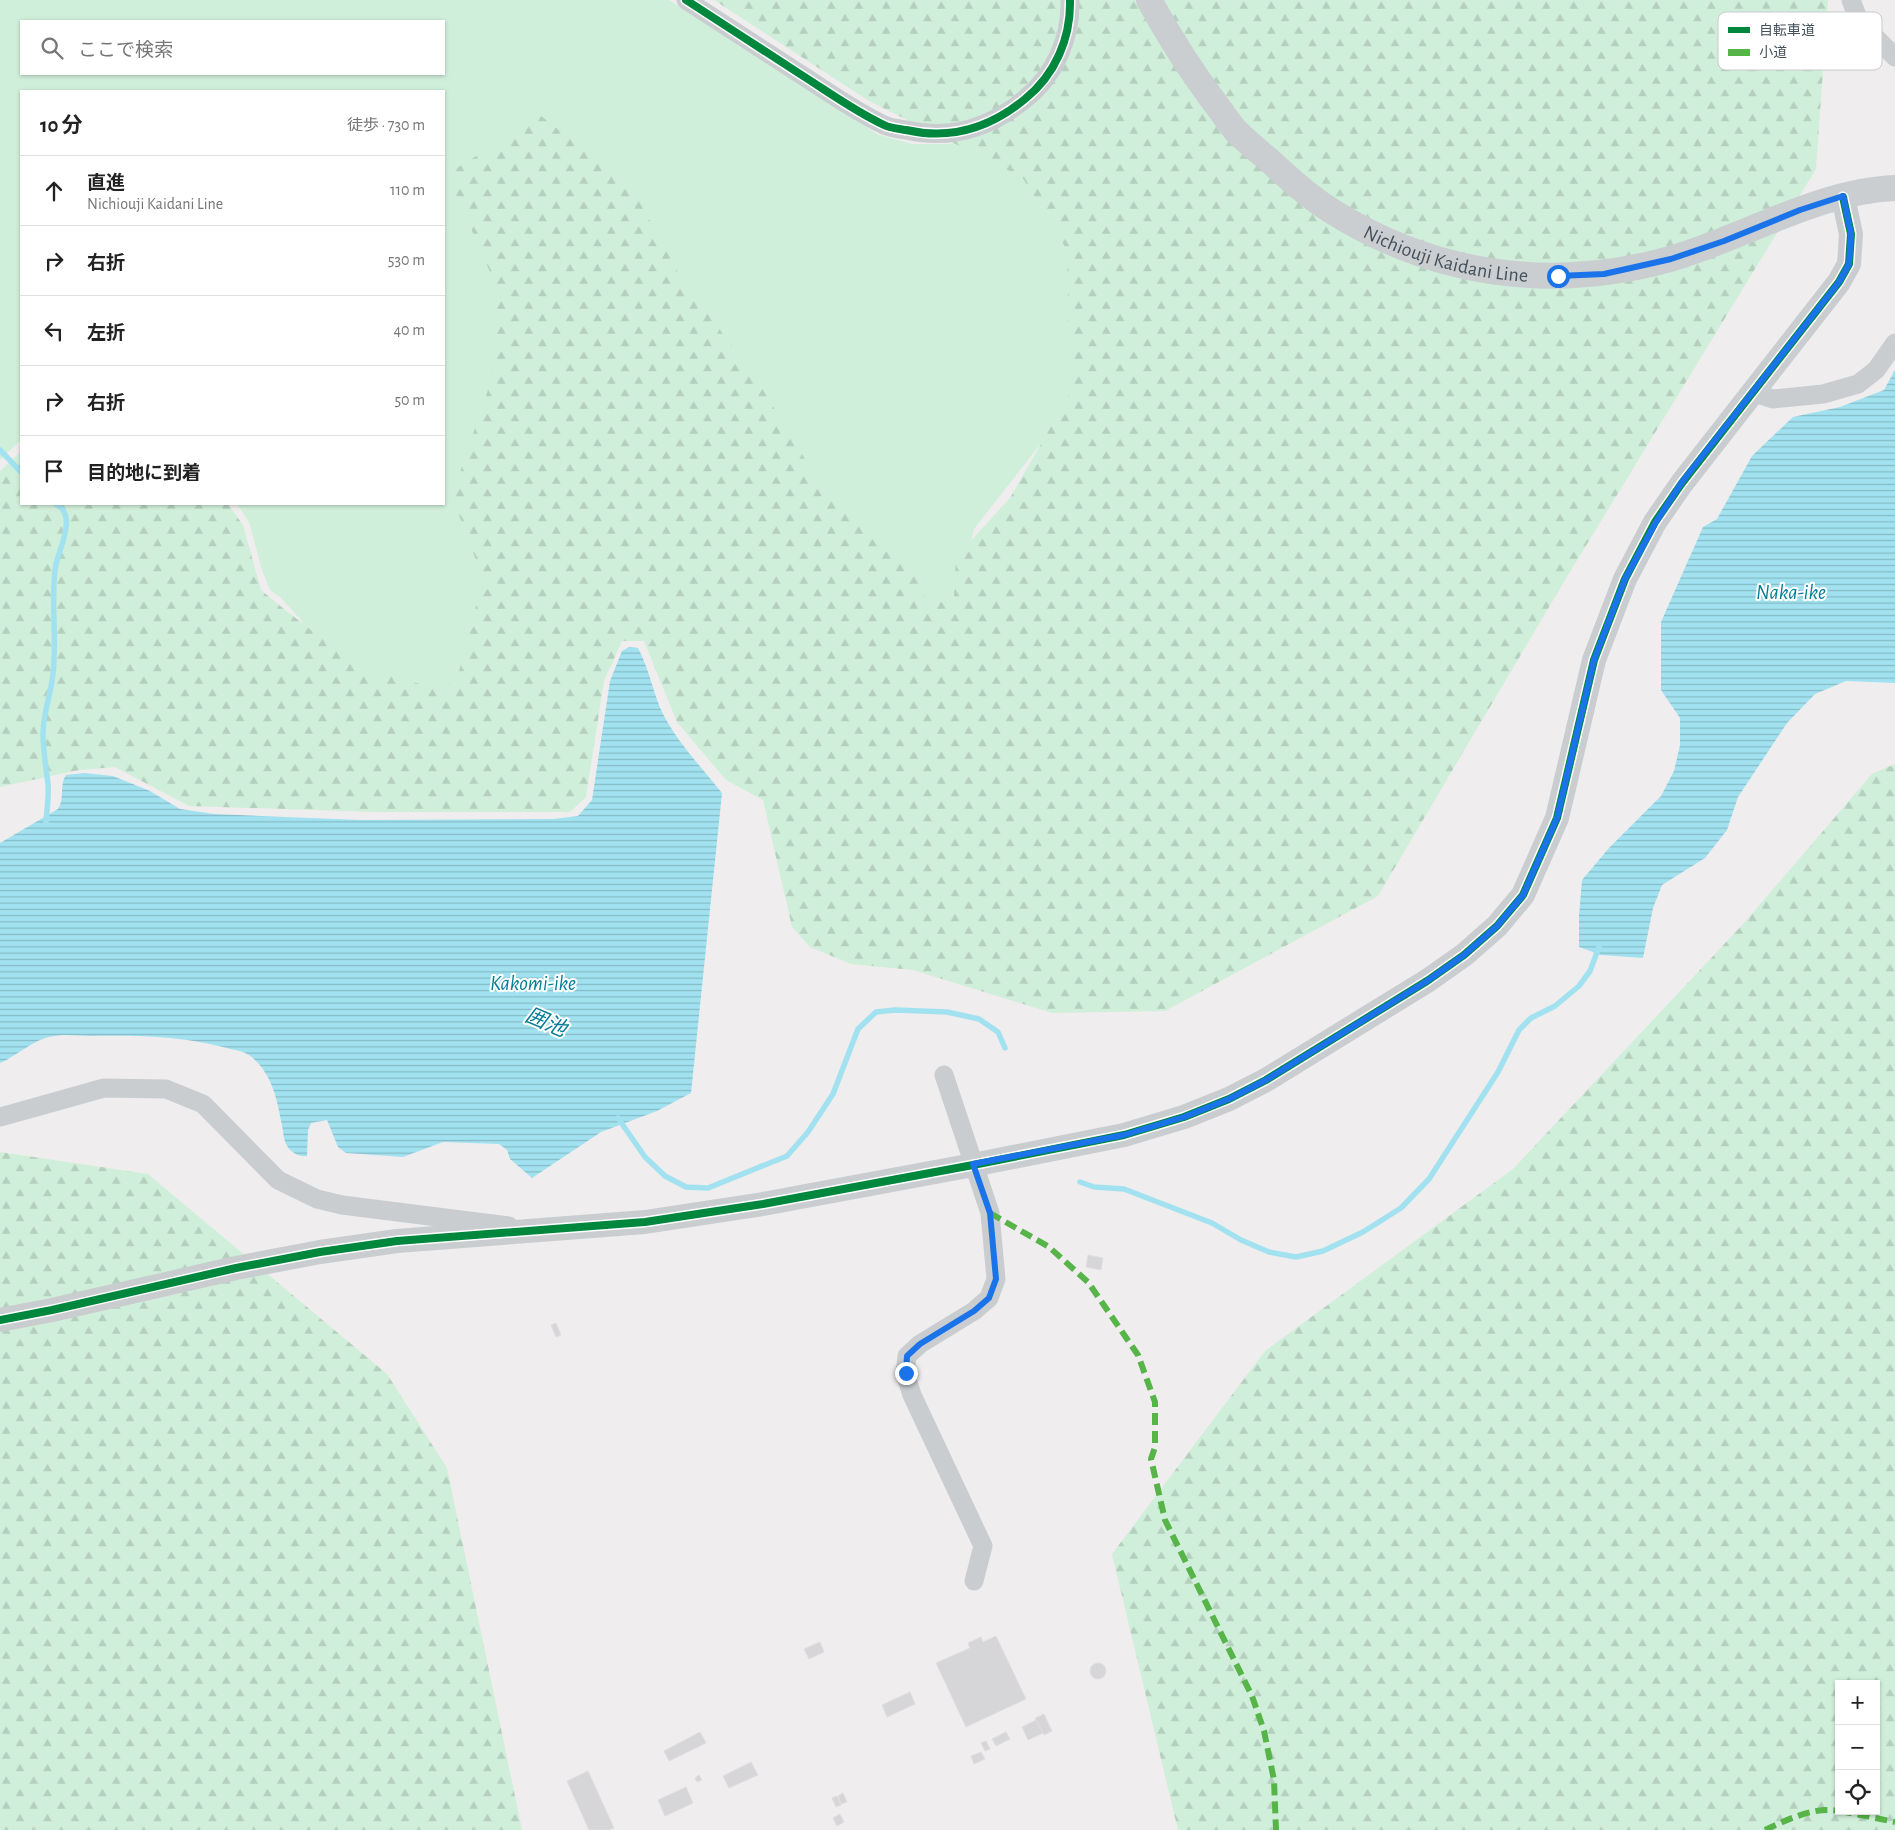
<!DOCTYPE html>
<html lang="ja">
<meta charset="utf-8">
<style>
:root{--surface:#fff;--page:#f2f2f2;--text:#222;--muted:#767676;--line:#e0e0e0}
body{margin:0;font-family:"Alegreya Sans","Noto Sans JP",sans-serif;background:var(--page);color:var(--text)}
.controls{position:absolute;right:15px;bottom:15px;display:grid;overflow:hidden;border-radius:0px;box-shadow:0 1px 4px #0004}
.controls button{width:45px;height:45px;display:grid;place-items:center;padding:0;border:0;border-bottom:1px solid var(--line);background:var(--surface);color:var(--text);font:25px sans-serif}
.stop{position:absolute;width:15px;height:15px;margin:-11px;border:4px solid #1a73e8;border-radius:50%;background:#fff}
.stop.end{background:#1a73e8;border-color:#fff;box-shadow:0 1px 5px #0008}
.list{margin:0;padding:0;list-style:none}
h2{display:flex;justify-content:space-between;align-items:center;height:65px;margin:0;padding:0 20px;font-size:21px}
h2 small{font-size:16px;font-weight:400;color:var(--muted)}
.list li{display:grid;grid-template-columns:32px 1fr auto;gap:15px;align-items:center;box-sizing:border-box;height:70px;padding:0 20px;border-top:1px solid var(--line)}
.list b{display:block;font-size:19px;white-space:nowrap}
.list p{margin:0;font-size:16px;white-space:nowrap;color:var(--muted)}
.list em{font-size:16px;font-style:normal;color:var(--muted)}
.icon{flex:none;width:28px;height:28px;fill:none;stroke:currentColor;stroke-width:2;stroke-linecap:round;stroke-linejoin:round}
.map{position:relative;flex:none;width:1895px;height:1830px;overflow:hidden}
.search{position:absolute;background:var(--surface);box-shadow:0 1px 4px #0004;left:20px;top:20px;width:425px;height:55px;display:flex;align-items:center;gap:12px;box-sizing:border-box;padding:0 18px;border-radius:0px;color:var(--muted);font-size:19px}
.panel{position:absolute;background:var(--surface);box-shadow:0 1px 4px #0004;left:20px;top:90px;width:425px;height:415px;border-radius:0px}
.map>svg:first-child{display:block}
.green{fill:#d0efda;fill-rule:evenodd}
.forest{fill:url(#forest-firs);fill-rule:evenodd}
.water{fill:url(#water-rules)}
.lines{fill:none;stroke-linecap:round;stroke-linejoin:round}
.stream{stroke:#a2e2f0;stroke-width:5.5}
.building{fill:#d6d5d7;stroke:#e0dfe0}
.minor{stroke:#cacdcf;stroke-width:19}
.tertiary{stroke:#cacdcf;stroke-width:24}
.secondary{stroke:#caced1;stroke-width:26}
.quiet{stroke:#57b448;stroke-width:6;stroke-dasharray:12 6;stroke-linecap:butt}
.cycleway-casing{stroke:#fff;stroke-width:11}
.cycleway{stroke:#00873e;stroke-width:8}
.route{stroke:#1a73e8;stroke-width:6}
.labels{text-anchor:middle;stroke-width:4;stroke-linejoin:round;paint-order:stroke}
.street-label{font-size:20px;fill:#44515b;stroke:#fff}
.water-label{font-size:21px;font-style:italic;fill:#057d97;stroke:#fff}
.key{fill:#fff;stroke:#c7cbce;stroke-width:1}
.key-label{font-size:14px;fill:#44515b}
</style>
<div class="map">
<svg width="1895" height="1830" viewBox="0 0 1895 1830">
<defs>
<pattern id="forest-firs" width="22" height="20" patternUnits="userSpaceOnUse" patternTransform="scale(1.25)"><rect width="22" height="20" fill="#d0efda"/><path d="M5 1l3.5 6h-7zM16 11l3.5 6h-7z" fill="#b4cfbd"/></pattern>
<pattern id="water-rules" width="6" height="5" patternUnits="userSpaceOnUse" patternTransform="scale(1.25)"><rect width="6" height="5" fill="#a2e2f0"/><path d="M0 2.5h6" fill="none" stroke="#86bac5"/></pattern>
</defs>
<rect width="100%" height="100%" fill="#efeded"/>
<!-- green -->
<path class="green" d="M0,0H669L771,65L773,63L877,134L912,144H949L983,136L1099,128L1082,391L974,529L971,540L987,554L1144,647L717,590L429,708L309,641L302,621L280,597L270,590L262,570L249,522L237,504H444V91H21V440L0,460ZM21,21H444V74H21Z"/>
<!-- forest -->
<g class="forest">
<polygon points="714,0 1828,0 1816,169 1565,580 1378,896 1165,1011 1052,1013 913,970 851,964 810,947 792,927 763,800 726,780 677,722 644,641 622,641 604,681 586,797 570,812 375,812 189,806 115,767 79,770 0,787 0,471 21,452 21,504 228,504 243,525 261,590 284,609 359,667 427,686 456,683 483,579 452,496 490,384 497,288 447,174 541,116 631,186 679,274 759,383 825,492 908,558 929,607 954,597 956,557 1010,498 1070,393 1067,250 1022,177 869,101"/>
<path d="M1895,764V1830H1178L1112,1554L1265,1351L1513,1169L1744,923L1872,774ZM1839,1684H1876V1811H1839Z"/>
<polygon points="0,1152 148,1174 387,1374 447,1468 522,1830 0,1830"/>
</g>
<!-- water -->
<g class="water">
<polygon points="1895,370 1895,683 1846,681 1815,694 1787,723 1738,797 1727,830 1705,858 1662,885 1653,908 1643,958 1601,955 1579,947 1579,916 1582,880 1609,848 1661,796 1674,771 1680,745 1680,718 1661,690 1661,622 1703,527 1717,519 1752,456 1793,417 1840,407 1884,390"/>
<path d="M629,647L638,648C650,670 653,695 664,716C679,744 702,768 722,793L691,1093L657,1111L601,1132L532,1178L510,1159L507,1150L499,1144L443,1142L403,1157L346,1153L338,1147L327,1120L311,1123L308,1130L307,1156C298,1157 290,1152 286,1144C283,1137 283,1128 281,1121C277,1097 270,1070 249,1055C243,1051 234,1050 227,1048C183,1036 137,1035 92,1036C79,1036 66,1034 54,1036C33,1039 19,1055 0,1063V843L58,809C65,799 59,785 66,775L84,773L113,776L150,791L180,809L214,814L361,820L553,819L578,816L592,800L610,681L622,651Z"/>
</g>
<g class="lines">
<!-- stream -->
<g class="stream">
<polyline points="0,450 21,472"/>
<path d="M46,822C47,809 49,796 48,784C46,767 43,750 43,734C43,713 51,694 53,674C57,639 51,604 55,570C57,551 79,516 56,504"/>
<polyline points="618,1118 645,1157 665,1176 686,1187 708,1188 787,1156 808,1132 833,1094 858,1029 876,1012 895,1010 947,1012 979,1019 998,1032 1005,1048"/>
<polyline points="1080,1182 1094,1187 1124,1189 1212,1223 1241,1240 1269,1252 1296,1257 1323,1251 1363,1232 1401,1208 1429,1179 1498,1072 1519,1030 1531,1018 1555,1006 1579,986 1590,971 1599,947"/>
</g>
</g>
<!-- building -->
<g class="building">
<polygon points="1088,1255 1103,1258 1101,1270 1086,1267"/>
<polygon points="556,1323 561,1335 556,1337 551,1325"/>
<polygon points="996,1636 1026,1699 966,1727 936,1663 970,1648 968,1643 981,1637 983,1642"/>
<polygon points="820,1642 824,1652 809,1659 804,1649"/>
<circle cx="1098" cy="1671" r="8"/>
<polygon points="910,1692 915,1704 887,1717 882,1705"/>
<polygon points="1044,1714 1052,1731 1044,1735 1035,1718"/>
<polygon points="1036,1720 1043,1733 1028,1740 1022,1727"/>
<polygon points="700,1732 706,1743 669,1761 664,1751"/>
<polygon points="1006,1732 1010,1739 996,1746 992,1739"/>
<polygon points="986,1741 990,1749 985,1751 981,1743"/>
<polygon points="981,1752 985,1759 974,1764 971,1756"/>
<polygon points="751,1762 758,1775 729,1788 723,1776"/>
<polygon points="588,1771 614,1828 609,1830 589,1830 567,1781"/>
<polygon points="699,1775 702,1780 697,1782 695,1778"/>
<polygon points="686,1787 693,1803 665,1816 658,1800"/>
<polygon points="843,1793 847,1802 841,1804 838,1796"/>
<polygon points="837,1796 841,1805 836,1807 832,1798"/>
<polygon points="840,1814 844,1822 837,1826 833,1818"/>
</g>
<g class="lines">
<!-- minor -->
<g class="minor">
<path d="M686,0C724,25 762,49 800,74C827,91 854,111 884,125C890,128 899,129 906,130C950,140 990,128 1025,99C1055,75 1071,38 1070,0"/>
<polyline points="1851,0 1859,21 1895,57"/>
<polyline points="1751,392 1773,399 1823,394 1858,384 1876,370 1895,343"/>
<polyline points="944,1075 990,1213 996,1279 989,1298 974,1311 920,1344 907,1356 905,1373 912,1395 983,1546 974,1581"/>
<polyline points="0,1117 104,1088 166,1089 203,1104 278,1180 317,1199 342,1205 509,1226"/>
</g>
<!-- tertiary -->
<polyline class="tertiary" points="0,1320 52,1310 236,1268 320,1252 397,1241 645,1222 763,1204 973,1165 1124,1135 1184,1117 1229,1099 1266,1080 1427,981 1464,955 1497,926 1523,895 1557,818 1594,660 1625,579 1655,522 1682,483 1839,282 1849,264 1851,234 1843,197"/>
<!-- secondary -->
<path class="secondary" id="s1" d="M1149,0C1169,36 1190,70 1215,103C1222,112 1229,123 1236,131C1246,141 1258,151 1269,160C1288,178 1308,196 1330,210C1434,276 1552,292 1670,259C1743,238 1818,191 1895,188"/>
<!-- quiet -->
<g class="quiet">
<polyline points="990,1213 1049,1247 1088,1282 1138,1355 1155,1402 1155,1447 1151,1459 1165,1520 1252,1696 1264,1731 1274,1780 1276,1830"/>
<polyline points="1840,1811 1895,1822"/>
<path d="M1765,1830C1787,1820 1814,1806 1839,1811"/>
</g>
<!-- cycleway casing -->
<g class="cycleway-casing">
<g id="cycleway">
<path d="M686,0C724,25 762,49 800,74C827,91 854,111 884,125C890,128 899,129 906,130C950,140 990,128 1025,99C1055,75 1071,38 1070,0"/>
<polyline points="0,1320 52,1310 236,1268 320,1252 397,1241 645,1222 763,1204 973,1165 1124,1135 1184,1117 1229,1099 1266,1080 1427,981 1464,955 1497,926 1523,895 1557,818 1594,660 1625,579 1655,522 1682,483 1839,282 1849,264 1851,234 1843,197"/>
</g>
</g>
<!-- cycleway -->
<use href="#cycleway" class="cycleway"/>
</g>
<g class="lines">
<!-- route -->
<polyline class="route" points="906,1373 907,1356 920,1344 974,1311 989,1298 996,1279 990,1213 973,1164 1124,1135 1184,1117 1229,1099 1266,1080 1427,981 1464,955 1497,926 1523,895 1557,818 1594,660 1625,579 1656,522 1682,482 1839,282 1849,264 1851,234 1843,196 1800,210 1724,241 1671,259 1604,274 1558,276"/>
</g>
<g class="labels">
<!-- street labels -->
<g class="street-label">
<text dy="7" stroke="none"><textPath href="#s1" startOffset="406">Nichiouji Kaidani Line</textPath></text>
</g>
<!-- water labels -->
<g class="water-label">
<text x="1791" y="599">Naka-ike</text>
<text x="533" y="990">Kakomi-ike</text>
<text transform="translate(546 1022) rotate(23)" y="7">囲池</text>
</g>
</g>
<!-- legend -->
<rect x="1718" y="12" width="164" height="58" rx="8" class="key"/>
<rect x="1728" y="27" width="22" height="6" fill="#00873e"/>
<rect x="1728" y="49" width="22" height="7" fill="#57b448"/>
<g class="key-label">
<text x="1759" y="35">自転車道</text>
<text x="1759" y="57">小道</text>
</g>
</svg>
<div class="controls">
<button>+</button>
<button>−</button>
<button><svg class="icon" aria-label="locate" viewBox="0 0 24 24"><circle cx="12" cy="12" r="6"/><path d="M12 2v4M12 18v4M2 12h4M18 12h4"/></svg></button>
</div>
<div class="stop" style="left:1558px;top:276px"></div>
<div class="stop end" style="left:906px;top:1373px"></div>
<div class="search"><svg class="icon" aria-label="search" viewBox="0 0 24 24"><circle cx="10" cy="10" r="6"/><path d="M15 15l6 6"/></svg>ここで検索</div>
<section class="panel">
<h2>10 分<small>徒歩 · 730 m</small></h2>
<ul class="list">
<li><svg class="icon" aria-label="ahead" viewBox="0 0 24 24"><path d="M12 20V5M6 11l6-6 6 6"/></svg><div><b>直進</b><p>Nichiouji Kaidani Line</p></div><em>110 m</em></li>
<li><svg class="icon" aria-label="right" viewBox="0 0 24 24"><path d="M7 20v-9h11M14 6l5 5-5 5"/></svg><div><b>右折</b></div><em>530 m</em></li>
<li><svg class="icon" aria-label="left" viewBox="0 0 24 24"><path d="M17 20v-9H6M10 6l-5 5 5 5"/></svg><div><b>左折</b></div><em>40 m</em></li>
<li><svg class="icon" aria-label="right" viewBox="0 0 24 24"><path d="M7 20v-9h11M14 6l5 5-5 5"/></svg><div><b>右折</b></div><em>50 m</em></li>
<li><svg class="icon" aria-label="arrive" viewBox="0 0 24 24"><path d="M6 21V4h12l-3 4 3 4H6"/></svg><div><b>目的地に到着</b></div></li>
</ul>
</section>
</div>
